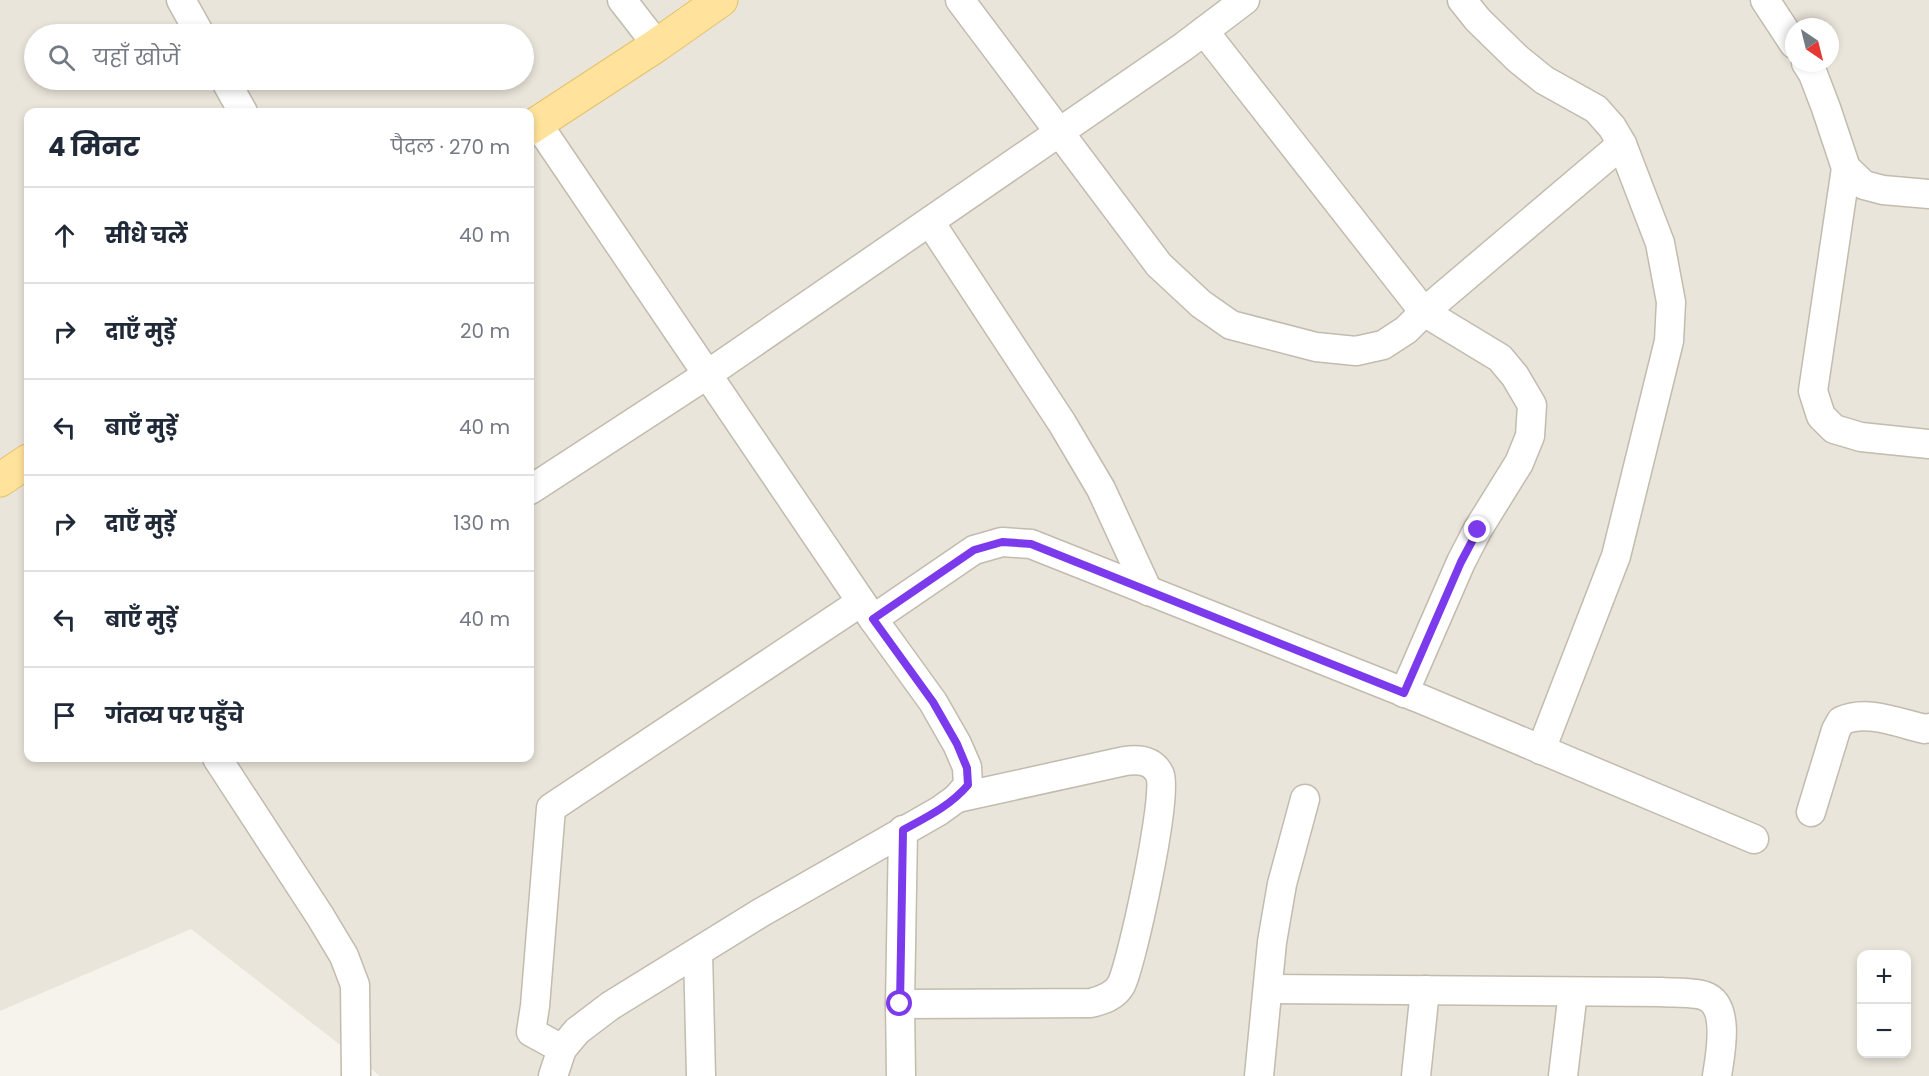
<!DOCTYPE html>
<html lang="hi">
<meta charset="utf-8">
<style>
:root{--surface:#fff;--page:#f6f6f7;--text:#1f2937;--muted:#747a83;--line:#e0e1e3}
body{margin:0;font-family:Poppins,"Noto Sans Devanagari",sans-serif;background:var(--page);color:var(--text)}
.controls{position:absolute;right:18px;bottom:18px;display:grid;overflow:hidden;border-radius:12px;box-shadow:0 3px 9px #0003}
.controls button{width:54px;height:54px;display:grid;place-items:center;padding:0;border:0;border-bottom:2px solid var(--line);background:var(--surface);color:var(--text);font:30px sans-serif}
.compass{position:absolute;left:1785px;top:18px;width:54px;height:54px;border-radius:50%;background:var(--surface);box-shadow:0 3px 9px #0003;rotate:145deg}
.stop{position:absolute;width:18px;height:18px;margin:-14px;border:4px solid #7c3aed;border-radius:50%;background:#fff}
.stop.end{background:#7c3aed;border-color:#fff;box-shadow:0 2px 6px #0008}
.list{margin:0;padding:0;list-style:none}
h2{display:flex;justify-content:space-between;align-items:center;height:78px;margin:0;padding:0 24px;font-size:26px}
h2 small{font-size:20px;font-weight:400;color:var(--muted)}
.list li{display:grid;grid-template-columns:39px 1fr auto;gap:18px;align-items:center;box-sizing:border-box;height:96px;padding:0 24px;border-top:2px solid var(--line)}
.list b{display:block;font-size:22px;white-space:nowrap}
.list em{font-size:20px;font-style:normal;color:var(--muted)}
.icon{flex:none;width:33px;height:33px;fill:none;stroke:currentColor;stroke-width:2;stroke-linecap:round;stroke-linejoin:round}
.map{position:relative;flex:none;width:1929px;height:1076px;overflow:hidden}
.search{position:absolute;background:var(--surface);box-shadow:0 3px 9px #0003;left:24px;top:24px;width:510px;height:66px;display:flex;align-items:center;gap:15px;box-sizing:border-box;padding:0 21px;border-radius:33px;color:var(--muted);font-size:22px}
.panel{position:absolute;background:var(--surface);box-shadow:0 3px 9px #0003;left:24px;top:108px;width:510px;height:654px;border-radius:12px}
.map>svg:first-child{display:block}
.residential{fill:#eae5da;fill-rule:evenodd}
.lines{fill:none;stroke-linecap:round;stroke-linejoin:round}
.minor-casing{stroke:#c2bbae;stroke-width:31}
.major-casing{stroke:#e6c16a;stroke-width:35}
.minor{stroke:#fff;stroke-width:28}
.major{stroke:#ffe39c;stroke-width:33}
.route{stroke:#7c3aed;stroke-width:8}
</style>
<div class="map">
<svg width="1929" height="1076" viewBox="0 0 1929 1076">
<rect width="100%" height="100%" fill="#f6f3ec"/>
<!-- residential -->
<path class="residential" d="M0,0H1929V1076H380L191,929L0,1011ZM1794,27H1830V63H1794ZM34,34H524V80H34ZM28,112H530V758H28ZM1862,954H1906V1054H1862Z"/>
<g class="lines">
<!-- minor casing -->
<g class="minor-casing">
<g id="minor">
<polyline points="181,0 200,34"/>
<polyline points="622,0 657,45"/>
<polyline points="960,0 1159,265 1201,304 1231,325 1316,347 1356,351 1383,345 1406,330 1424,312 1622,144"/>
<polyline points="1462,0 1478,20 1518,59 1544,80 1596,109 1612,127 1622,144 1660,243 1671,302 1669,341 1616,556 1541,750"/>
<polyline points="1765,0 1794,44"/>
<polyline points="1204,31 1424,312 1500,358 1515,376 1532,405 1530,436 1519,463 1478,529 1461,562 1404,693"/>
<polyline points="1806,63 1813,74 1826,108 1846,168 1864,185 1883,190 1929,194"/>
<polyline points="225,80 243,112"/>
<polyline points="537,123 873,619 933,702 957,744 967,767 968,785 957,798 939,811 762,912 610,1006 577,1031 562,1049 553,1076"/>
<polyline points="1846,168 1813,391 1821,416 1834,429 1861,437 1929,444"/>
<polyline points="930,222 1062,423 1101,489 1148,591"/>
<polyline points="530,490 708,374 1183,47 1245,0"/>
<polyline points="873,619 974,550 1002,542 1031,544 1421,699 1754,839"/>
<polyline points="217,758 320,916 344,956 355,985 356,1076"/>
<path d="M1811,812L1836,730L1841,721C1868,709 1898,723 1925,729L1929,728"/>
<polyline points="698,952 701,1076"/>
<path d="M1268,989L1662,992C1673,993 1695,992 1705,996C1731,1006 1720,1055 1717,1076"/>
<path d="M900,1004L1091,1003C1103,1000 1115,996 1121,985C1132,964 1169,791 1160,775C1153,760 1139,759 1125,761L957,798"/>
<polyline points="562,1049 531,1032 535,1006 551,808 861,602"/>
<polyline points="901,1076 900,1004 903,830"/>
<polyline points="1259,1076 1272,942 1282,884 1305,799"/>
<polyline points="1416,1076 1425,990"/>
<polyline points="1563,1076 1573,992"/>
</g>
</g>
<!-- major casing -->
<g class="major-casing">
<g id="major">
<polyline points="530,128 657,45 721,0"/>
<polyline points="0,480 28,461"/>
</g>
</g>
<!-- minor -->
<use href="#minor" class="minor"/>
<!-- major -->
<use href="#major" class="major"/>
</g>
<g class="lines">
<!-- route -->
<path class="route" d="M900,1004L903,830C927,817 950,806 968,785L967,768L957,744L933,702L873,619L974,550L1002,542L1031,544L1404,693L1461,562L1478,530"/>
</g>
</svg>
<div class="controls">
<button>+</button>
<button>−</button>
</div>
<svg class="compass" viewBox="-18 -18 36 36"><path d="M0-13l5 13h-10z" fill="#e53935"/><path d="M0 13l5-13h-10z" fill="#747a83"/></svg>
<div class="stop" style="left:900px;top:1004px"></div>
<div class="stop end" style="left:1478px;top:530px"></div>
<div class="search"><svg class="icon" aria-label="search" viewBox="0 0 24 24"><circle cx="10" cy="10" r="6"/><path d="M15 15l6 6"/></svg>यहाँ खोजें</div>
<section class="panel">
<h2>4 मिनट<small>पैदल · 270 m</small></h2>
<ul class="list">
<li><svg class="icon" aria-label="ahead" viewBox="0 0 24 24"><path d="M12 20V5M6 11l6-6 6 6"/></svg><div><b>सीधे चलें</b></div><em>40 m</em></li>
<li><svg class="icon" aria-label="right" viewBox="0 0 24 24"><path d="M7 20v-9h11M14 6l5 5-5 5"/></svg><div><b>दाएँ मुड़ें</b></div><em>20 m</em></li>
<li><svg class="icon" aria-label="left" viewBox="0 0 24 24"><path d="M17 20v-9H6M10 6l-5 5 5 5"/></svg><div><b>बाएँ मुड़ें</b></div><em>40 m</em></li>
<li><svg class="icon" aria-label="right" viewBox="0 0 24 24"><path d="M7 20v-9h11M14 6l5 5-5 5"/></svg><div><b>दाएँ मुड़ें</b></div><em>130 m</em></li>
<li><svg class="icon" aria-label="left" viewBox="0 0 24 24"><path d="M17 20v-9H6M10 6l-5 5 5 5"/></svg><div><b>बाएँ मुड़ें</b></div><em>40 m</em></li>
<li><svg class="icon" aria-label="arrive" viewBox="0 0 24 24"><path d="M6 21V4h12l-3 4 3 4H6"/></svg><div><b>गंतव्य पर पहुँचे</b></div></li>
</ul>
</section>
</div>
